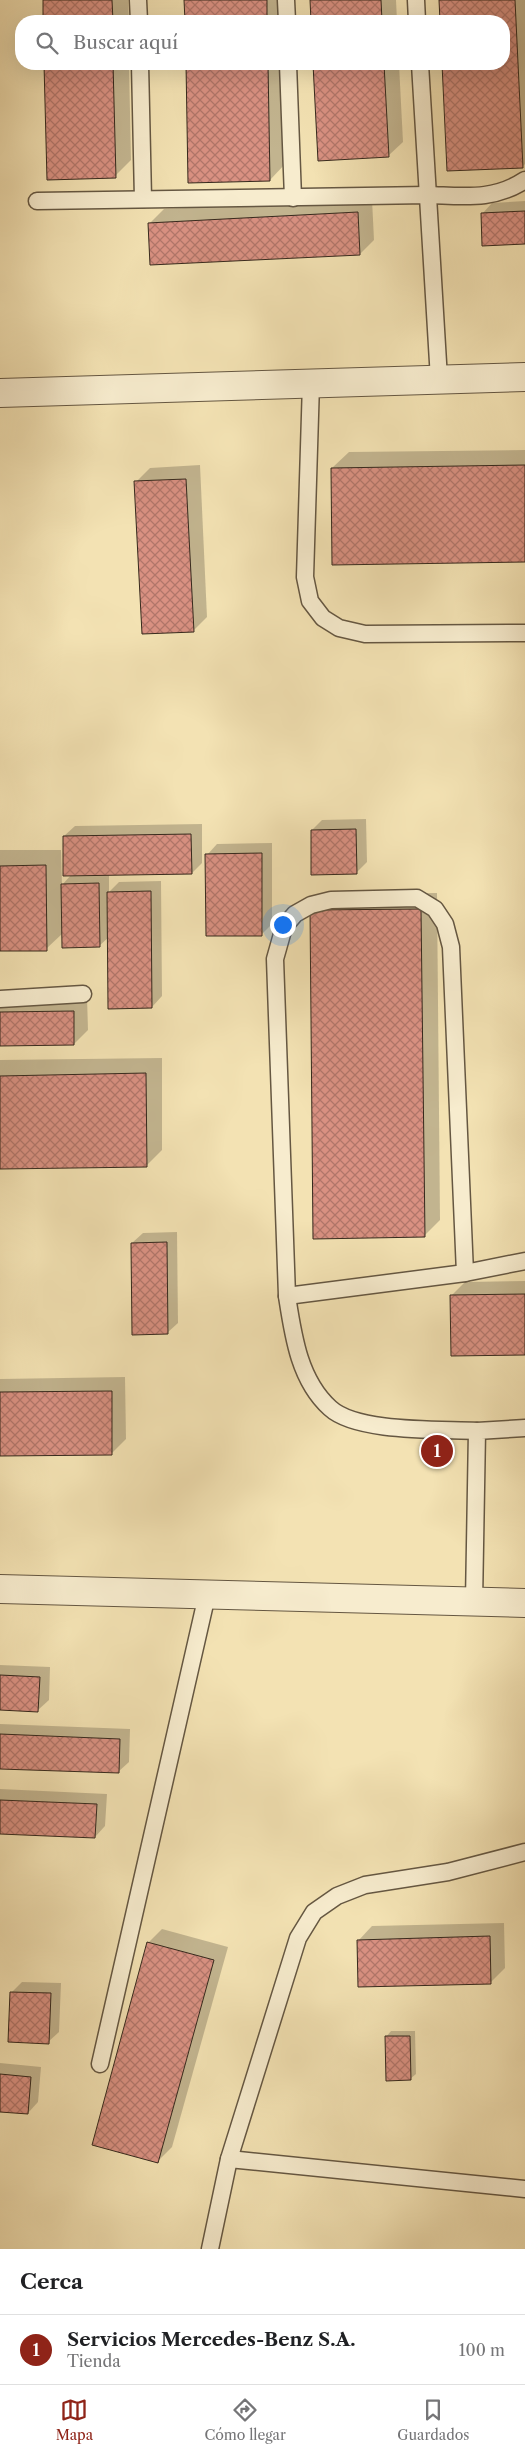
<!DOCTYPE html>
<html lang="es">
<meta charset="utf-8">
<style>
:root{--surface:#fff;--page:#f6f6f6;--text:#202124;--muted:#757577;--line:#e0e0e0;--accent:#8f2418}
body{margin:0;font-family:"Libre Caslon Text",serif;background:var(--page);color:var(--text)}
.you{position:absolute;left:282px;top:924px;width:18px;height:18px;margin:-12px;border:4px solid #fff;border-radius:50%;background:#1a73e8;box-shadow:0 0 0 8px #1a73e833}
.badge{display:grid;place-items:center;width:32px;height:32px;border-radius:50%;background:var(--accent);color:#fff;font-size:16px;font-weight:700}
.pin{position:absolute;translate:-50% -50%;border:2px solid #fff;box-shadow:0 1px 5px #0006}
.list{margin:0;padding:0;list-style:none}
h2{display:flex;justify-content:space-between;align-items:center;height:65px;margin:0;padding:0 20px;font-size:21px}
h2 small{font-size:16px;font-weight:400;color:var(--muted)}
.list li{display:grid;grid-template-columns:32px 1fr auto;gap:15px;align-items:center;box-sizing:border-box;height:70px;padding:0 20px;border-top:1px solid var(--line)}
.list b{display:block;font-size:19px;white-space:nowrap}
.list p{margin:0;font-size:16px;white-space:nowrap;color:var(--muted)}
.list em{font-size:16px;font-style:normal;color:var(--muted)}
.icon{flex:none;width:28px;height:28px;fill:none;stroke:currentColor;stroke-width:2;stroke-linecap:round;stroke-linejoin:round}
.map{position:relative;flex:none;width:525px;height:2249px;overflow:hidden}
.search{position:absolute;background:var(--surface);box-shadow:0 5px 20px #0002;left:15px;right:15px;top:15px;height:55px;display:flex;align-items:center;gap:12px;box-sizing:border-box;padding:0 18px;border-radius:20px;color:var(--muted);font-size:19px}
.sheet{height:135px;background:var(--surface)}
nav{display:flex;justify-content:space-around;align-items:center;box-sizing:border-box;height:70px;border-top:1px solid var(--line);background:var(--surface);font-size:14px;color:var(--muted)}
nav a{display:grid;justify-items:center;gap:2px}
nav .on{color:var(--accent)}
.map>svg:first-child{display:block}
.shadow{fill:#0003}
.building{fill:url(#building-cross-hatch);stroke:#36291d}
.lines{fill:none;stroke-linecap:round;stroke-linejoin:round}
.lane-casing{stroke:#655742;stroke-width:19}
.street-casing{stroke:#655742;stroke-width:30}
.lane{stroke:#f7ecce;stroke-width:16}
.street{stroke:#f7ecce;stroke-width:28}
</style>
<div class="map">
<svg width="525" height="2249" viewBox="0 0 525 2249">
<defs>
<pattern id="building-cross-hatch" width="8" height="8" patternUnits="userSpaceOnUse" patternTransform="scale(1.25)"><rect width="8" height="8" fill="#d99182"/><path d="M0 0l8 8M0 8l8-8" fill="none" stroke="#b1766a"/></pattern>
</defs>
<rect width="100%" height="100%" fill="#f3e2b3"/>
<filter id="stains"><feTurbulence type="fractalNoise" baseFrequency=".004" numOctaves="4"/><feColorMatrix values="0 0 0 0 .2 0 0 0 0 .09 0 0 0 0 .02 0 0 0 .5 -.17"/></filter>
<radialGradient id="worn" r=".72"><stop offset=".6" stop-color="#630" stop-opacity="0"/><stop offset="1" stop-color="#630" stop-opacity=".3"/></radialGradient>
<!-- shadow -->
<g class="shadow">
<polygon points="44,0 128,0 129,21 45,21"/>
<rect x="186" y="0" width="97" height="21"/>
<polygon points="311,0 396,0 397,21 312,21"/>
<polygon points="441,0 525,0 525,164 523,166 448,170 444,64 504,64 504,21 442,21"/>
<polygon points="46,64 129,64 131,160 115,176 48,178"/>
<polygon points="187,64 284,64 286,163 270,180 189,182"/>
<polygon points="314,64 399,64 403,142 388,156 319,159"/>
<polygon points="372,199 374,240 360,254 150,223 164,209"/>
<polygon points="525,201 525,243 482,214 492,203"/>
<polygon points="525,450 525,561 332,468 349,452"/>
<polygon points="200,465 207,617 193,631 136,482 150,468"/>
<polygon points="366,819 367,862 356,873 312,830 322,820"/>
<polygon points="202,824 202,863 192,873 109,874 109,892 119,882 161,881 162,996 152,1007 109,937 99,946 63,933 46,949 0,950 0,850 61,850 62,885 71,875 64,836 75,826"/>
<polygon points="272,843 272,924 262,934 207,855 217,844"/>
<polygon points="437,893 440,1220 424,1236 311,911 327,894"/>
<polygon points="87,997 88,1030 74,1044 0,1045 0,998"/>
<polygon points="162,1058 162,1150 146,1166 0,1168 0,1060"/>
<polygon points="177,1232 178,1323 167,1333 132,1243 143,1233"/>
<polygon points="525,1281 525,1354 451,1296 465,1282"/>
<polygon points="125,1377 126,1439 112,1453 0,1455 0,1379"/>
<polygon points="0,1665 50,1667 49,1700 38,1710 0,1709"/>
<polygon points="0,1724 130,1729 129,1762 118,1772 0,1768"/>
<polygon points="0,1789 107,1794 105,1826 95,1837 0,1833"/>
<polygon points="504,1923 505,1968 491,1982 358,1941 372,1926"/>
<polygon points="162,1929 228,1947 172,2147 158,2161 148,1943"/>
<polygon points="22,1982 61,1983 59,2032 48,2042 11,1993"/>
<polygon points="391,2031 415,2031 416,2074 410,2079 386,2037"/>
<polygon points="0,2063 41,2067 38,2102 28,2113 0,2110"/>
</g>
<!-- building -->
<g class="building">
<polygon points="43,0 112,0 113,21 43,21"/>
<polygon points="184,0 267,0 267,21 185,21"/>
<polygon points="310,0 381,0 382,21 311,21"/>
<polygon points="439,0 515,0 523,168 447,171 442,64 504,64 504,21 440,21"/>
<polygon points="44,64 113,64 116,178 47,180"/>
<polygon points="186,64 268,64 270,181 188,183"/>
<polygon points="313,64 384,64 389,157 318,161"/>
<polygon points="525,211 525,244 482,246 481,213"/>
<polygon points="358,212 360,255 150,265 148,223"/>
<polygon points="525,465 525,562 332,565 331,468"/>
<polygon points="186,479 194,632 142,634 134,481"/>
<polygon points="356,829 357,874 311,875 311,830"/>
<polygon points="191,834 192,874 63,876 63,836"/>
<polygon points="262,853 262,936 206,936 205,854"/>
<polygon points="46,865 47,951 0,951 0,866"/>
<polygon points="99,883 100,947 62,948 61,884"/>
<polygon points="151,891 152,1008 108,1009 107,892"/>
<polygon points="421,909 425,1237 313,1239 310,910"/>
<polygon points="74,1011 74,1045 0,1046 0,1012"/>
<polygon points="146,1073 147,1167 0,1169 0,1076"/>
<polygon points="167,1242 168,1334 132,1335 131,1243"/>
<polygon points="525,1294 525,1355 451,1356 450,1295"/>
<polygon points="112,1391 112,1455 0,1456 0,1392"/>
<polygon points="0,1675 40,1677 38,1712 0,1710"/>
<polygon points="0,1734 120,1739 119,1773 0,1769"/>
<polygon points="0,1800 97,1804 95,1838 0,1834"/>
<polygon points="490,1936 491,1984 358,1987 357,1940"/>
<polygon points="147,1942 214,1960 158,2163 92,2145"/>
<polygon points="10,1992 51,1993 49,2044 8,2042"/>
<polygon points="385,2036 410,2036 411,2080 386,2081"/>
<polygon points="0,2074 31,2077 28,2114 0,2112"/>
</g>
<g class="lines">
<!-- lane casing -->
<g class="lane-casing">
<g id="lane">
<polyline points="138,0 139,21"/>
<polyline points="286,0 287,21"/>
<polyline points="416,0 417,21"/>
<polyline points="140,64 143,199"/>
<polyline points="288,64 293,198"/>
<polyline points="420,64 439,379"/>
<path d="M37,201L428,195C464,196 493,201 525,180"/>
<polyline points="311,383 305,577 310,601 323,618 339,628 365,634 525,633"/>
<polyline points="0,999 83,994"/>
<path d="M465,1273L451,947L445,924L435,909L417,898L331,900L311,905L295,914L284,927L275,959L287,1296C293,1335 299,1380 330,1408C357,1433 441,1429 477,1431"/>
<polyline points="287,1296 465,1273 525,1261"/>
<polyline points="474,1602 477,1431 525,1428"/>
<polyline points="100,2064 207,1595"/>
<polyline points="229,2159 525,2189"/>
<polyline points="210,2249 229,2159 298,1938 314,1912 337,1896 365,1885 448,1872 525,1852"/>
</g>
</g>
<!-- street casing -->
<g class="street-casing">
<g id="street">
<polyline points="0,393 525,377"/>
<polyline points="0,1589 525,1603"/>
</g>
</g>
<!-- lane -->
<use href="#lane" class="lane"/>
<!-- street -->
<use href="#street" class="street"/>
</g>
<rect width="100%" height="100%" filter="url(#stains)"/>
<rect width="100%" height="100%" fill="url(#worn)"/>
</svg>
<div class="you"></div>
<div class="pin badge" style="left:437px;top:1451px">1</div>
<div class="search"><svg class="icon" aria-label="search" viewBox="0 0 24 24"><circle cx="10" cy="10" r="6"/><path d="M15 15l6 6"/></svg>Buscar aquí</div>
</div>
<section class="sheet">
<h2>Cerca<small></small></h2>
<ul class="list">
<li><span class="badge">1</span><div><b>Servicios Mercedes-Benz S.A.</b><p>Tienda</p></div><em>100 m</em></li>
</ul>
</section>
<nav>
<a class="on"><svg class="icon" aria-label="map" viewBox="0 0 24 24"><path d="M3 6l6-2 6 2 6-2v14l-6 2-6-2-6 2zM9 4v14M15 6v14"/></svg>Mapa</a>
<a><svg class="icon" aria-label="directions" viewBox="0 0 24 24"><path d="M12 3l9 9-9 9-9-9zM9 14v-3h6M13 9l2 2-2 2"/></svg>Cómo llegar</a>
<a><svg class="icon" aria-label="saved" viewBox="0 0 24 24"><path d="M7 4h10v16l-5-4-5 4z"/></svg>Guardados</a>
</nav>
